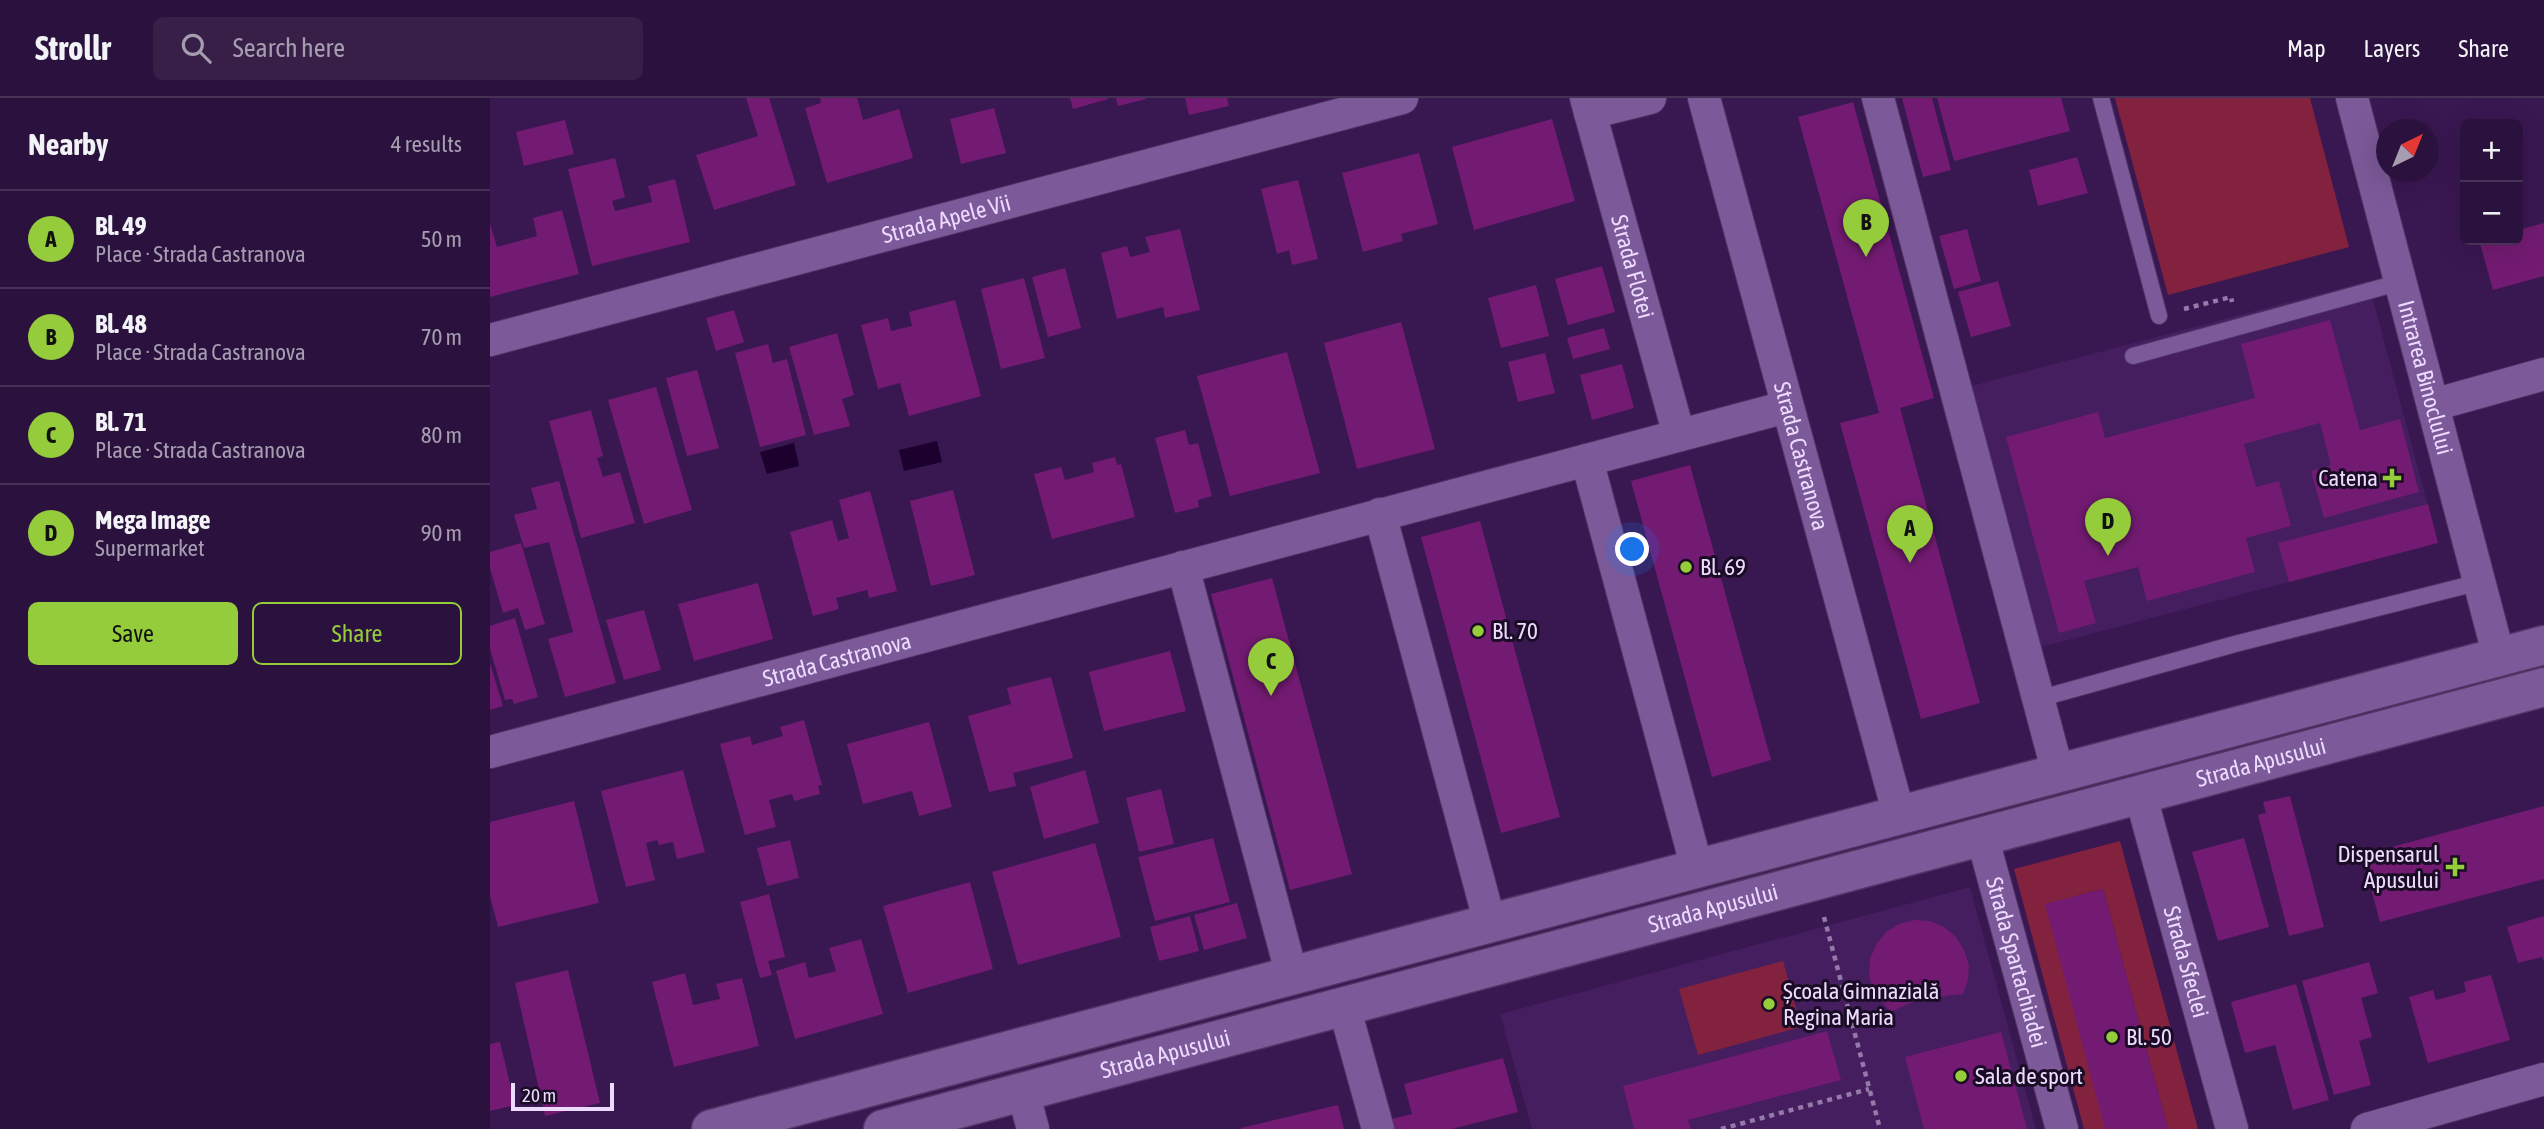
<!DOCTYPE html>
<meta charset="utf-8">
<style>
:root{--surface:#2b113d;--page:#371f48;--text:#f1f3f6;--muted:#a69db0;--line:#473157;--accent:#95cc3b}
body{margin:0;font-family:"Asap Condensed",sans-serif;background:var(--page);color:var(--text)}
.controls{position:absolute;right:21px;top:21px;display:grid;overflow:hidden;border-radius:10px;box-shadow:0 7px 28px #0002}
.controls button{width:63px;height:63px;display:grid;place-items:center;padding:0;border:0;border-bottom:2px solid var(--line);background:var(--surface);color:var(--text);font:35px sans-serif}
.compass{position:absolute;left:1886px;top:21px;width:63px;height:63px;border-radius:50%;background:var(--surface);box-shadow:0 7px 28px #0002;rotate:43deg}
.scale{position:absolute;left:21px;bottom:18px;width:103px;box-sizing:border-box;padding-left:7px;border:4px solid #eddbff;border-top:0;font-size:19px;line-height:24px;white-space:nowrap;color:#eddbff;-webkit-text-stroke:5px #1a0c25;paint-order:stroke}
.you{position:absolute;left:1143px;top:452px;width:24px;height:24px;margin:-18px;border:5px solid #fff;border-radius:50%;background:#1a73e8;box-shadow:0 0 0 10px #1a73e833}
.badge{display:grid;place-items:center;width:46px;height:46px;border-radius:50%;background:var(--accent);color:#111;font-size:23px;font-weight:700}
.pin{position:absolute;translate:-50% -58px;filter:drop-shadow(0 2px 4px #0008)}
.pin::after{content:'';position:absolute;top:37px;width:24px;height:21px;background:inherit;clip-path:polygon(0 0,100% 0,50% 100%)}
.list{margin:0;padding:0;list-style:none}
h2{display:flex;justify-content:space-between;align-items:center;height:91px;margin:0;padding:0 28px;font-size:30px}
h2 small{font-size:23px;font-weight:400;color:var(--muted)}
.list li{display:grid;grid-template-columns:46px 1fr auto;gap:21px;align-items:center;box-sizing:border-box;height:98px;padding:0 28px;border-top:2px solid var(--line)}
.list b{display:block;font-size:26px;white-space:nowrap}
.list p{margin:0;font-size:23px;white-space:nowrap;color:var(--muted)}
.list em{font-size:23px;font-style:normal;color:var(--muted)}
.actions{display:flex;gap:14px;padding:21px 28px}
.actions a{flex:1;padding:16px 0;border:2px solid var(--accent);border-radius:10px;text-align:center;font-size:24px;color:var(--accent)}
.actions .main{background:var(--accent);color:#111}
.icon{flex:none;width:38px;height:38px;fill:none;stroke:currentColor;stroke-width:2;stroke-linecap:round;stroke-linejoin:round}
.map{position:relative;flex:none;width:2054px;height:1031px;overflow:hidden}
header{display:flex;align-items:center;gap:42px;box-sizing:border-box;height:98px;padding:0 35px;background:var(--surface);border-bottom:2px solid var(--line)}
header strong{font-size:33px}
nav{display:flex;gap:38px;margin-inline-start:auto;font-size:24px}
.search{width:490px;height:63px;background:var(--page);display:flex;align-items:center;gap:18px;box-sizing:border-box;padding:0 24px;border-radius:10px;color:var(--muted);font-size:26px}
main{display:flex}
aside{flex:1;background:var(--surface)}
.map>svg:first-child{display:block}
.built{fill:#441e5f}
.green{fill:#83223e}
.water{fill:#1c002e}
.building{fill:#731b72}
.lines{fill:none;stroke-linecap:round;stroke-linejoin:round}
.service-casing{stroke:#513565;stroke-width:18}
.minor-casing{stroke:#513565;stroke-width:34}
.secondary-casing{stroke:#513565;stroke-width:41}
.path{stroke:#947aa9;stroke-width:4.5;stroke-dasharray:5 5;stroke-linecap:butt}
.service{stroke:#7c5a99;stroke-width:16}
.minor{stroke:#7c5a99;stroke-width:32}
.secondary{stroke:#7c5a99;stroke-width:38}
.poi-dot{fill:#95cc3b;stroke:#1a0c25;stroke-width:2.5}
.labels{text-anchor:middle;stroke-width:6;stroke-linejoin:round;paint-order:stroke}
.street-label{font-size:23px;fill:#eddbff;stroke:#1a0c25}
.poi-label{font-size:23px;fill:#eddbff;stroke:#1a0c25;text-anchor:start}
</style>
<header>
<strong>Strollr</strong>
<div class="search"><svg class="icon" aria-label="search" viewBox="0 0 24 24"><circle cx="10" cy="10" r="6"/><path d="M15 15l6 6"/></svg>Search here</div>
<nav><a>Map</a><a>Layers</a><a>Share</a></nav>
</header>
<main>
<aside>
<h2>Nearby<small>4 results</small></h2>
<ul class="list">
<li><span class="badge">A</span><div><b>Bl. 49</b><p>Place · Strada Castranova</p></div><em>50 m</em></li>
<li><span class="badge">B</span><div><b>Bl. 48</b><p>Place · Strada Castranova</p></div><em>70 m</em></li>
<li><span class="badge">C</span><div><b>Bl. 71</b><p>Place · Strada Castranova</p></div><em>80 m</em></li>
<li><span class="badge">D</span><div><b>Mega Image</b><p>Supermarket</p></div><em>90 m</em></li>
</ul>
<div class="actions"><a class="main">Save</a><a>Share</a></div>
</aside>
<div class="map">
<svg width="2054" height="1031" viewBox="0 0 2054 1031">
<rect width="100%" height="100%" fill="#391751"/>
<!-- built -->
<g class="built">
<polygon points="1878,183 1948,445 1551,549 1481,288"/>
<polygon points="1480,789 1546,1031 1042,1031 1010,916"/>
</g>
<!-- green -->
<g class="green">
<polygon points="1625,0 1820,0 1859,149 1678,197"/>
<polygon points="1630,743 1708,1031 1678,1031 1613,791 1556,806 1616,1031 1594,1031 1524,771"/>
<polygon points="1293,863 1311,929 1208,957 1189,891"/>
</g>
<!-- water -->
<g class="water">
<polygon points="447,343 452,364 414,373 409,352"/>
<polygon points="304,345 309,368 277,376 270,354"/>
</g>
<!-- building -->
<g class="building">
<polygon points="256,0 279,0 306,87 224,112 206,57 268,38"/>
<polygon points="330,0 367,0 373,22 409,11 423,60 337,85 315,10 331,5"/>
<polygon points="580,0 618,0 618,1 583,11"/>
<polygon points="626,0 656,0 656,1 628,8"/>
<polygon points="695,0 737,0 739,8 699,17"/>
<polygon points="1412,0 1442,0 1461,72 1433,79"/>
<polygon points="1447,0 1571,0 1580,33 1464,63"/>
<polygon points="1363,4 1444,300 1410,310 1490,605 1431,621 1350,325 1389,315 1308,19"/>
<polygon points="504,10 516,55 471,66 460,21"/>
<polygon points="1062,21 1085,103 984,132 962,49"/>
<polygon points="75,22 84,56 34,68 26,34"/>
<polygon points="929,55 948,126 911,136 913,143 873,154 852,75"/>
<polygon points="1587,59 1598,95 1548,108 1539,72"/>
<polygon points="125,60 135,99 122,103 125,113 162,104 158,88 185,81 200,144 102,168 78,71"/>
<polygon points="808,82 828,161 802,167 799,152 787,156 771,91"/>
<polygon points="72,112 89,176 0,199 0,126 7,149 47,138 43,120"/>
<polygon points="2054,125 2054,178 2003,192 1989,142 2028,142 2028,132"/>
<polygon points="690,131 710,212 675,220 673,209 627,221 611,155 637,148 640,159 660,154 655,139"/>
<polygon points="1477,131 1491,183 1464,191 1449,138"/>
<polygon points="1112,168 1125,214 1078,227 1065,181"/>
<polygon points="575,170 591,230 558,239 542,179"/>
<polygon points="534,180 555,260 511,271 491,191"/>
<polygon points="1508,183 1521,228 1481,239 1468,194"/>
<polygon points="1046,187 1059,238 1011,250 998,200"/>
<polygon points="465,202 491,298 419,318 410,285 388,291 371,227 398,220 401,233 422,228 419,214"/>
<polygon points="244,212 254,244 226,253 216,220"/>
<polygon points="1840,222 1870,332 1910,321 1929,394 1834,420 1821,373 1841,367 1830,325 1754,346 1766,389 1789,383 1801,428 1756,440 1765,474 1657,503 1648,469 1594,483 1606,525 1569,535 1516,339 1608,314 1615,340 1765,300 1751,246"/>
<polygon points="911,224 945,351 867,371 834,245"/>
<polygon points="1114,230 1120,251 1083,261 1077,240"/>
<polygon points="347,235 364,297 352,301 360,328 324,337 299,249"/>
<polygon points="278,246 283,265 297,261 316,337 270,349 245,255"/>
<polygon points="797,254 830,375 740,398 707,278"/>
<polygon points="1055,255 1065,295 1028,304 1018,264"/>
<polygon points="1132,266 1144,310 1102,322 1090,277"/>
<polygon points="207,272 229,350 197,358 176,280"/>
<polygon points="166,289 202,412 154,426 118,302"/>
<polygon points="101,312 113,358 107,360 113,379 130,374 145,425 91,440 59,323"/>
<polygon points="695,332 699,347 708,345 722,398 708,402 709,409 685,415 665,340"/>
<polygon points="625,359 627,367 631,366 645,419 562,441 544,376 571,369 575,382 604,374 602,365"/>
<polygon points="1200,367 1281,662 1222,679 1141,383"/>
<polygon points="69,383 126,585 75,599 58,541 83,534 59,444 34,450 24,417 47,411 41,390"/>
<polygon points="463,392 485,477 441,488 420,403"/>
<polygon points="380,393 407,493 379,500 377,492 346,500 349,511 323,518 300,434 342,422 348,443 359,440 349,402"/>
<polygon points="1938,406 1948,445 1799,484 1788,445"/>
<polygon points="990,423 1070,719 1011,735 931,439"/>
<polygon points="31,445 55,526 35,532 28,510 13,515 0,470 0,454"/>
<polygon points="782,480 862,776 800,792 721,496"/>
<polygon points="268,485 283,541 204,563 188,506"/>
<polygon points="154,512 171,572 134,582 116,522"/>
<polygon points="25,520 48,599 24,606 22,601 15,602 0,551 0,528"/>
<polygon points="680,553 696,613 614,633 599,574"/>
<polygon points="0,565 13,608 0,612"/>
<polygon points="561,579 583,660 523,675 526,688 499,694 478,618 521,606 517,590"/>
<polygon points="314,622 332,687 328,688 330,696 304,703 302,696 279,702 286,729 255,737 230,646 260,638 262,647 293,638 290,629"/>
<polygon points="439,624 462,709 429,718 422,693 373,706 357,646"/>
<polygon points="193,672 215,754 187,761 183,744 169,747 167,742 156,745 165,782 136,789 111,693"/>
<polygon points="595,672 609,725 554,741 540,689"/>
<polygon points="671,691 684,746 649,754 636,700"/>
<polygon points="1800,698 1834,829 1799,838 1768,717 1776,715 1773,704"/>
<polygon points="84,703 109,805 8,829 0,798 0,724"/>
<polygon points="2054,708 2054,781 1890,824 1872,757"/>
<polygon points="723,740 740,804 665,823 648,759"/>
<polygon points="1754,740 1779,829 1728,843 1702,754"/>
<polygon points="300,742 309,780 277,788 267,750"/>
<polygon points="605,745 631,839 528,867 502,774"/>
<polygon points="480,784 503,871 418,895 393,808"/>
<polygon points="1613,791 1678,1031 1615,1031 1555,806"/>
<polygon points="279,796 295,859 278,863 282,877 270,880 250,804"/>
<polygon points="747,805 757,840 714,852 704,817"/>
<polygon points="700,818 709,853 669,863 660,829"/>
<polygon points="2054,818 2054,864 2052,859 2028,865 2017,829"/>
<polygon points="1424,822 1440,823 1454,829 1466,839 1474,852 1479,867 1478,882 1473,896 1428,901 1401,914 1383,893 1379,877 1380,861 1386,847 1396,834 1409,826"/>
<polygon points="371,841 393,916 305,941 286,873 315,864 319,880 346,873 339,850"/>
<polygon points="1879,864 1888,895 1871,900 1882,939 1869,943 1881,987 1844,997 1812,883"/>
<polygon points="78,872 110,1005 55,1018 25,885"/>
<polygon points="195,875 203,907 230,901 226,886 252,880 269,948 184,969 162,884"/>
<polygon points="2001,877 2020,942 1938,965 1919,899 1943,892 1946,902 1976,894 1974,884"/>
<polygon points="1806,886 1839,1002 1803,1012 1785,947 1755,955 1741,904"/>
<polygon points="1337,933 1351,982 1198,1022 1201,1031 1144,1031 1133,988"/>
<polygon points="1511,934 1537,1031 1434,1031 1415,959"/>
<polygon points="10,944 25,1007 0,1013 0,946"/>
<polygon points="1013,960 1028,1014 962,1031 905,1031 902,1021 922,1016 914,986"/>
<polygon points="848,1007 854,1031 751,1031 751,1030"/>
</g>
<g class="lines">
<!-- service casing -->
<g class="service-casing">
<g id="service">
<polyline points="1611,0 1669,218"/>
<polyline points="1643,258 1911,184"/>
<polyline points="1548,601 1745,546 1990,484"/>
</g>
</g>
<!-- minor casing -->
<g class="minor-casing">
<g id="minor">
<path id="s1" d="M1096,0L1189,337"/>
<path id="s2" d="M1214,0L1409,717"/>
<polyline points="1388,0 1568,675"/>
<path id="s3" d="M1862,0L2009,559"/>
<polyline points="1100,15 1160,0"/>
<path id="s4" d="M0,242L912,0"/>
<polyline points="1943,307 2054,276"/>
<polyline points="1097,362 1207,770"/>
<polyline points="890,416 1000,825"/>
<polyline points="693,469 802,878"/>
<path id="s5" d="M0,654L1296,309"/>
<path id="s6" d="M1650,695L1742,1031"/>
<path id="s7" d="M1492,738L1572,1031"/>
<polyline points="854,908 888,1031"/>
<polyline points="533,994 543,1031"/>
<polyline points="1877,1031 2054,981"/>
</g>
</g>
<!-- secondary casing -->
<g class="secondary-casing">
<g id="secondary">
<polyline points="221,1031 2054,547"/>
<path id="s8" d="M393,1031L2054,589"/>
</g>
</g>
<!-- path -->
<g class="path">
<polyline points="1694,211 1741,199 1742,204"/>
<polyline points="1334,819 1390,1031"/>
<polyline points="1231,1031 1379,991"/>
</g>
<!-- service -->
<use href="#service" class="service"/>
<!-- minor -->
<use href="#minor" class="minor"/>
<!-- secondary -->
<use href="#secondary" class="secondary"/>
</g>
<!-- markers -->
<g class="poi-dot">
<path d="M1898.5 369.5h7v7h7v7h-7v7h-7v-7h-7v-7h7z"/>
<circle cx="1196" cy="469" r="7"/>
<circle cx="988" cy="533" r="7"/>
<path d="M1961.5 758.5h7v7h7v7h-7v7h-7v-7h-7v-7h7z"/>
<circle cx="1279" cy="906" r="7"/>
<circle cx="1622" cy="939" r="7"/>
<circle cx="1471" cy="978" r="7"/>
</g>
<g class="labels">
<!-- street labels -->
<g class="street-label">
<text dy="8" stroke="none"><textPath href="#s4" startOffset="472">Strada Apele Vii</textPath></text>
<text dy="8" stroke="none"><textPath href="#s1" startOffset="175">Strada Flotei</textPath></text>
<text dy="8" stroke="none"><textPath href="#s3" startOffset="289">Intrarea Binoclului</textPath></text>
<text dy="8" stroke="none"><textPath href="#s2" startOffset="371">Strada Castranova</textPath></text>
<text dy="8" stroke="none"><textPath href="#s5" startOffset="359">Strada Castranova</textPath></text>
<text dy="8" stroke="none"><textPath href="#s8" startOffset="1426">Strada Apusului</textPath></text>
<text dy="8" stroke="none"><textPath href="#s8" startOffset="859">Strada Apusului</textPath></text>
<text dy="8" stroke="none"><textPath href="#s6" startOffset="175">Strada Sfeclei</textPath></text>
<text dy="8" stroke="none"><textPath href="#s7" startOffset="131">Strada Spartachiadei</textPath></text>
<text dy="8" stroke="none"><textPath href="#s8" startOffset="292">Strada Apusului</textPath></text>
</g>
<!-- poi labels -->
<g class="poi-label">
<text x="1888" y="388" text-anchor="end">Catena</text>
<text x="1210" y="477">Bl. 69</text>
<text x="1002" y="541">Bl. 70</text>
<text x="1949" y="764" text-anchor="end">Dispensarul<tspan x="1949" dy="26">Apusului</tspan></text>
<text x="1293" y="901">Școala Gimnazială<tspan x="1293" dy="26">Regina Maria</tspan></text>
<text x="1636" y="947">Bl. 50</text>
<text x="1485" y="986">Sala de sport</text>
</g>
</g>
</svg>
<div class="controls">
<button>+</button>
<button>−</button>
</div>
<svg class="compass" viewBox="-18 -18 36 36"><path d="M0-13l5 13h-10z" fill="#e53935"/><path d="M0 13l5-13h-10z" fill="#a69db0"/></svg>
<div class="scale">20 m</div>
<div class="you"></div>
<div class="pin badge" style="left:1420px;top:465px">A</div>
<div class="pin badge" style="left:1376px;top:159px">B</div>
<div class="pin badge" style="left:781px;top:598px">C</div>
<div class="pin badge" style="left:1618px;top:458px">D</div>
</div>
</main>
